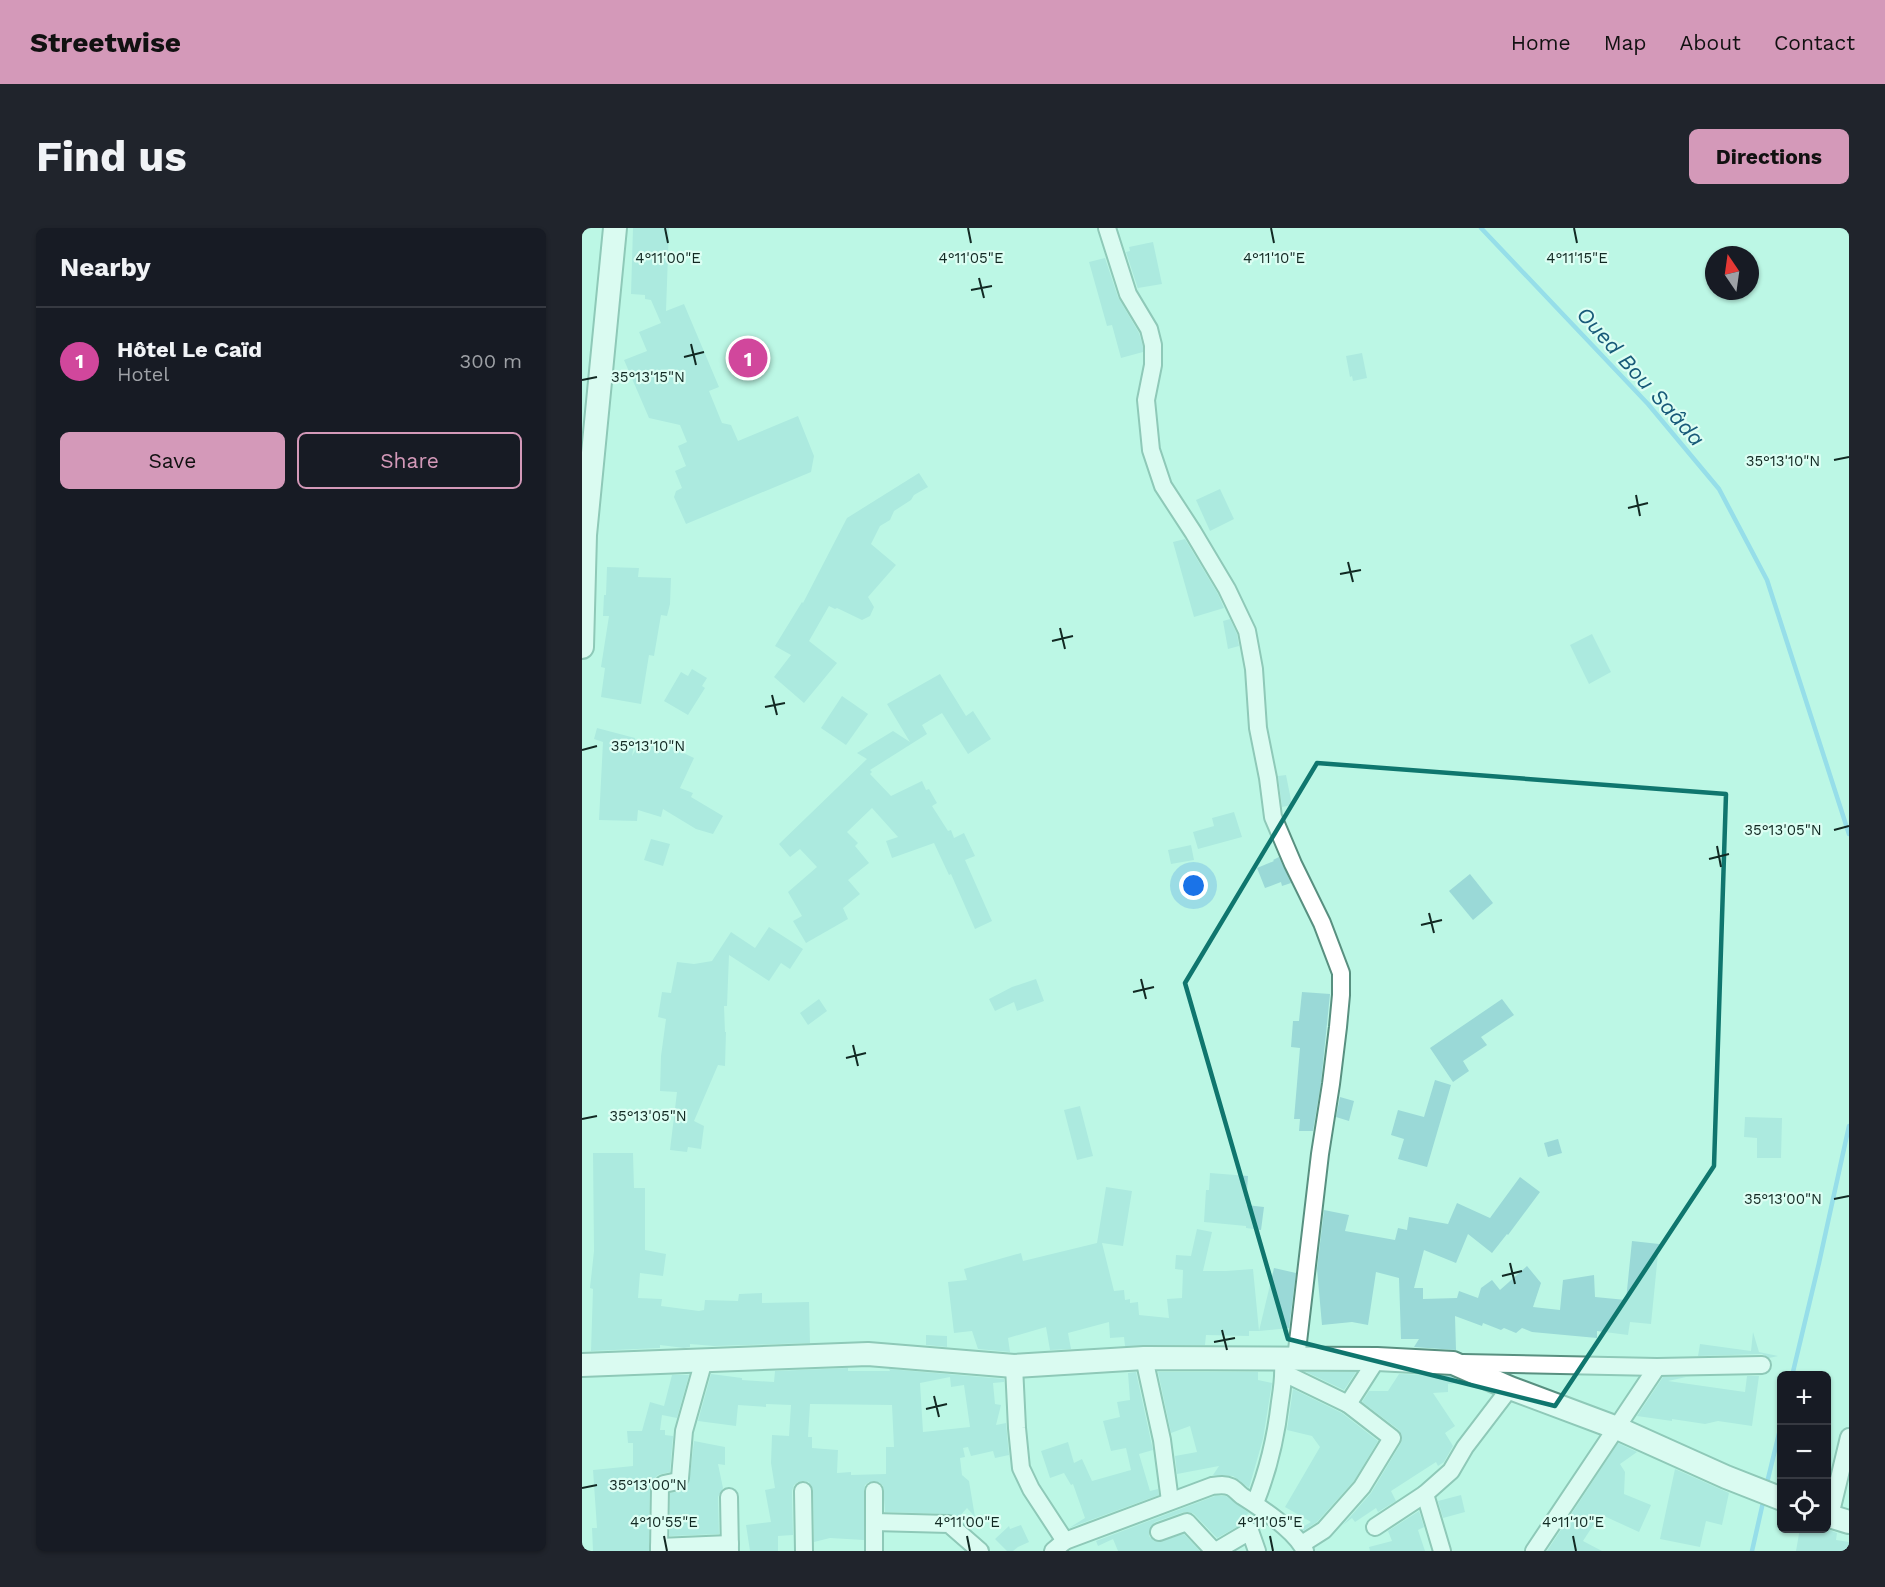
<!DOCTYPE html>
<meta charset="utf-8">
<style>
:root{--surface:#171b24;--page:#20242c;--text:#f1f3f6;--muted:#9ea1a6;--line:#363941;--accent:#d499b9}
body{margin:0;font-family:"Work Sans",sans-serif;background:var(--page);color:var(--text)}
.controls{position:absolute;right:18px;bottom:18px;display:grid;overflow:hidden;border-radius:9px;box-shadow:0 2px 4px #0004}
.controls button{width:54px;height:54px;display:grid;place-items:center;padding:0;border:0;border-bottom:2px solid var(--line);background:var(--surface);color:var(--text);font:30px sans-serif}
.compass{position:absolute;left:1123px;top:18px;width:54px;height:54px;border-radius:50%;background:var(--surface);box-shadow:0 2px 4px #0004;rotate:347deg}
.you{position:absolute;left:612px;top:658px;width:21px;height:21px;margin:-15px;border:4px solid #fff;border-radius:50%;background:#1a73e8;box-shadow:0 0 0 9px #1a73e833}
.badge{display:grid;place-items:center;width:39px;height:39px;border-radius:50%;background:var(--accent);color:#fff;font-size:20px;font-weight:700}
.pin{position:absolute;translate:-50% -50%;border:3px solid #fff;box-shadow:0 2px 6px #0006}
.list{margin:0;padding:0;list-style:none}
h2{display:flex;justify-content:space-between;align-items:center;height:78px;margin:0;padding:0 24px;font-size:26px}
h2 small{font-size:20px;font-weight:400;color:var(--muted)}
.list li{display:grid;grid-template-columns:39px 1fr auto;gap:18px;align-items:center;box-sizing:border-box;height:108px;padding:0 24px;border-top:2px solid var(--line)}
.list b{display:block;font-size:22px;white-space:nowrap}
.list p{margin:0;font-size:20px;white-space:nowrap;color:var(--muted)}
.list em{font-size:20px;font-style:normal;color:var(--muted)}
.actions{display:flex;gap:12px;padding:18px 24px}
.actions a{flex:1;padding:14px 0;border:2px solid var(--accent);border-radius:9px;text-align:center;font-size:21px;color:var(--accent)}
.actions .main{background:var(--accent);color:#111}
.icon{flex:none;width:33px;height:33px;fill:none;stroke:currentColor;stroke-width:2;stroke-linecap:round;stroke-linejoin:round}
.map{position:relative;flex:none;width:1267px;height:1323px;overflow:hidden;border-radius:9px}
header{display:flex;align-items:center;gap:36px;box-sizing:border-box;height:84px;padding:0 30px;background:var(--accent);color:#111}
header strong{font-size:28px}
nav{display:flex;gap:33px;margin-inline-start:auto;font-size:21px}
.intro{display:flex;align-items:center;justify-content:space-between;box-sizing:border-box;height:144px;padding:0 36px}
h1{margin:0;font-size:42px}
.button{padding:15px 27px;border-radius:9px;background:var(--accent);color:#111;font-size:21px;font-weight:700}
main{display:flex;gap:36px;padding:0 36px}
aside{flex:1;background:var(--surface);border-radius:9px;box-shadow:0 2px 4px #0004}
.map>svg:first-child{display:block}
.lines{fill:none;stroke-linecap:round;stroke-linejoin:round}
.stream{stroke:#68bfed;stroke-width:4.5}
.building{fill:#9ad9d7;fill-rule:evenodd}
.street-casing{stroke:#589080;stroke-width:20}
.secondary-casing{stroke:#589080;stroke-width:26}
.street{stroke:#fff;stroke-width:16}
.secondary{stroke:#fff;stroke-width:22}
.marked{fill:none;stroke:#0f766e;stroke-width:4.5;stroke-linejoin:round}
.ticks{fill:none;stroke:#122923;stroke-width:2}
.labels{text-anchor:middle;stroke-width:4.5;stroke-linejoin:round;paint-order:stroke}
.water-label{font-size:22px;font-style:italic;fill:#175a79;stroke:#dcfef3}
.ticks-label{font-size:15px;text-anchor:middle;fill:#122923;stroke:#dcfef3;stroke-width:4.5;stroke-linejoin:round;paint-order:stroke}
</style>
<header>
<strong>Streetwise</strong>
<nav><a>Home</a><a>Map</a><a>About</a><a>Contact</a></nav>
</header>
<div class="intro"><h1>Find us</h1><a class="button">Directions</a></div>
<main>
<aside>
<h2>Nearby<small></small></h2>
<ul class="list">
<li><span class="badge" style="background:#d1479c">1</span><div><b>Hôtel Le Caïd</b><p>Hotel</p></div><em>300 m</em></li>
</ul>
<div class="actions"><a class="main">Save</a><a>Share</a></div>
</aside>
<div class="map">
<svg width="1267" height="1323" viewBox="0 0 1267 1323">
<rect width="100%" height="100%" fill="#bcf7e5"/>
<g class="lines">
<!-- stream -->
<g class="stream">
<polyline points="899,0 1066,176 1137,261 1185,352 1267,606"/>
<polyline points="1210,1148 1237,1035 1267,898"/>
<polyline points="1184,1259 1200,1193"/>
<polyline points="1170,1323 1182,1270"/>
</g>
</g>
<!-- building -->
<g class="building">
<polygon points="51,0 87,0 84,83 102,76 137,159 127,163 140,195 149,197 156,213 216,188 232,228 229,244 104,296 92,269 94,263 100,260 93,243 104,238 96,218 105,214 98,197 67,190 42,132 65,123 57,104 79,95 69,72 63,71 63,67 49,66"/>
<polygon points="571,14 580,56 556,60 557,64 544,24 548,23 547,19"/>
<polygon points="523,30 536,69 557,105 561,118 561,124 539,130 530,97 525,98 507,34"/>
<polygon points="780,125 785,150 771,153 770,148 768,149 764,128"/>
<polygon points="337,245 346,259 332,267 329,272 312,283 308,292 298,298 289,316 314,337 286,369 292,379 288,388 280,392 255,380 253,381 247,378 227,413 255,435 222,475 192,449 209,427 193,418 220,374 221,375 265,290"/>
<polygon points="638,261 652,291 628,303 614,272"/>
<polygon points="603,311 636,366 642,380 612,389 591,314"/>
<polygon points="25,339 57,340 56,349 89,350 88,376 85,388 79,387 72,428 67,427 59,476 19,469 23,440 19,439 27,388 21,388 22,367 24,367"/>
<polygon points="648,391 655,406 657,418 646,421 641,393"/>
<polygon points="1010,406 1029,444 1007,456 988,417"/>
<polygon points="110,441 125,450 120,458 123,460 106,487 82,473 99,444 106,448"/>
<polygon points="358,446 384,488 391,483 409,511 386,526 360,485 340,497 345,506 288,542 290,544 288,546 309,568 340,553 344,562 347,561 355,575 350,578 366,603 369,602 372,610 382,605 393,628 383,632 410,693 393,701 369,646 367,647 352,615 310,630 304,613 316,609 290,580 265,604 276,615 273,618 287,635 266,652 278,666 261,680 266,691 224,715 211,693 220,688 206,664 235,639 218,621 208,629 197,616 285,531 275,525 311,503 328,514 305,476"/>
<polygon points="260,468 286,486 264,517 239,500"/>
<polygon points="15,500 53,510 50,528 59,513 87,524 89,519 112,530 98,560 111,565 109,569 141,588 131,606 114,601 81,581 79,589 56,582 55,593 17,592 21,514 12,511"/>
<polygon points="704,547 710,577 700,579 696,548"/>
<polygon points="652,584 660,609 616,621 611,604 632,598 630,590"/>
<polygon points="69,611 88,616 81,638 62,632"/>
<polygon points="609,617 612,632 589,636 586,622"/>
<polygon points="697,629 709,655 700,658 699,654 683,660 675,640 692,633 691,632"/>
<polygon points="888,646 911,675 891,692 867,663"/>
<polygon points="187,699 221,721 208,741 199,735 187,753 147,727 145,778 142,778 143,804 144,804 143,838 136,837 112,893 122,898 119,921 106,919 105,924 88,922 95,864 78,863 79,828 84,791 76,789 80,764 89,765 95,734 112,736 130,733 149,704 173,720"/>
<polygon points="454,751 462,773 435,783 432,774 413,783 407,771 430,759"/>
<polygon points="720,764 748,766 739,855 731,903 717,903 718,891 712,891 718,820 709,819 711,793 717,793"/>
<polygon points="237,771 245,783 226,797 218,785"/>
<polygon points="920,771 932,787 899,809 905,817 881,833 887,843 871,854 848,820"/>
<polygon points="853,852 869,857 845,939 816,931 822,911 809,907 816,882 842,889"/>
<polygon points="758,869 772,873 767,893 754,889"/>
<polygon points="498,878 511,928 495,932 482,882"/>
<polygon points="1163,889 1200,890 1199,930 1175,930 1175,910 1162,909"/>
<polygon points="976,911 980,925 966,929 962,915"/>
<polygon points="11,925 51,925 52,960 63,960 63,1022 84,1026 81,1048 58,1045 56,1070 80,1071 79,1078 117,1083 122,1082 123,1072 156,1073 157,1066 180,1065 180,1075 227,1074 228,1115 132,1118 108,1116 108,1119 102,1120 78,1117 78,1120 9,1123 11,1061 8,1060 12,1023"/>
<polygon points="628,945 666,948 664,977 682,979 679,1002 664,1000 664,998 622,994 624,962 627,962"/>
<polygon points="938,949 958,964 926,1007 925,1006 910,1025 886,1006 874,1035 842,1022 832,1060 841,1060 841,1071 875,1070 877,1063 896,1070 899,1060 910,1052 918,1062 945,1038 959,1055 951,1079 978,1082 981,1052 1012,1047 1013,1069 1044,1072 1050,1013 1077,1016 1069,1096 1048,1094 1046,1107 1015,1103 1015,1110 950,1104 940,1100 934,1105 922,1100 919,1102 901,1095 900,1098 873,1088 874,1122 832,1119 837,1111 819,1111 817,1050 794,1044 786,1097 770,1094 740,1097 735,1041 742,982 767,987 763,1003 813,1012 816,1000 825,1002 827,989 866,996 875,975 908,990"/>
<polygon points="524,959 550,963 541,1018 520,1015 532,1063 542,1062 543,1072 548,1071 548,1075 556,1074 557,1087 587,1090 585,1071 600,1070 601,1042 593,1041 594,1027 609,1028 615,1001 630,1004 621,1043 644,1043 671,1041 677,1103 667,1103 667,1108 624,1107 623,1117 543,1118 542,1109 528,1110 527,1094 486,1105 489,1121 468,1122 464,1099 426,1110 428,1124 396,1121 390,1103 372,1105 366,1054 385,1052 382,1041 439,1025 441,1033 515,1015"/>
<polygon points="692,1040 714,1045 707,1100 677,1103"/>
<polygon points="1171,1104 1177,1124 1196,1128 1187,1130 1180,1126 1116,1128 1118,1116 1169,1123"/>
<polygon points="344,1107 365,1108 365,1119 344,1117"/>
<path d="M266,1140V1143H308L307,1141L422,1151V1154L411,1155L413,1176L419,1177L414,1197L424,1195L427,1227L413,1230L411,1223L389,1228L386,1219L381,1220L383,1229L378,1230L380,1247L387,1253L393,1289L385,1280L376,1290L367,1286L303,1284L301,1258L297,1254H287L283,1257L282,1263V1312L248,1310L232,1314L231,1262L227,1254L221,1253L216,1254L212,1257L210,1263L211,1307L196,1308V1323H168L164,1297L189,1294L183,1262L193,1260L189,1235L190,1207L207,1208L209,1177L184,1176V1179L156,1177L154,1198L116,1193L129,1146L160,1150V1152L192,1154L193,1143ZM368,1149L369,1159L382,1157L388,1199L341,1204L338,1155ZM228,1176L310,1177L312,1219H304V1246L269,1247V1244L255,1245L256,1222L230,1220V1209H226Z"/>
<polygon points="554,1144 571,1222 557,1226 568,1263 576,1261 577,1267 487,1300 503,1290 491,1256 489,1257 482,1245 468,1250 459,1223 486,1214 492,1235 500,1231 510,1253 549,1242 544,1220 529,1223 521,1193 538,1189 535,1174 548,1172 546,1145"/>
<polygon points="576,1144 676,1144 676,1152 690,1155 681,1211 667,1260 651,1248 631,1247 637,1238 595,1246 593,1228 615,1224 608,1198 589,1205"/>
<polygon points="724,1144 774,1144 762,1162"/>
<polygon points="817,1146 868,1148 879,1153 879,1155 866,1156 866,1164 851,1165 873,1198 863,1205 871,1218 862,1234 856,1238 854,1234 809,1263 814,1273 796,1284 794,1280 773,1294 770,1290 761,1297 789,1265 819,1215 820,1210 817,1202 780,1174 787,1163 806,1163"/>
<polygon points="90,1147 107,1147 95,1190 80,1187 78,1202 83,1202 83,1207 91,1208 88,1244 76,1247 68,1255 67,1323 11,1323 10,1300 15,1300 11,1242 51,1238 51,1215 46,1215 45,1203 60,1203 68,1174 82,1178"/>
<polygon points="1165,1148 1177,1148 1170,1198 1136,1193 1123,1196 1090,1191 1090,1193 1055,1188 1081,1149 1104,1149 1086,1153 1163,1164"/>
<polygon points="711,1161 760,1185 796,1213 772,1253 735,1294 721,1303 719,1300 729,1294 703,1279 738,1219 730,1208 705,1202"/>
<polygon points="112,1213 143,1219 143,1237 136,1236 141,1260 136,1269 137,1306 88,1308 88,1265 99,1263 107,1255"/>
<polygon points="1036,1215 1055,1224 1038,1236 1043,1244 1042,1266 1069,1277 1057,1304 1022,1288 1020,1291 1016,1290 1001,1313 1020,1323 965,1323"/>
<polygon points="1093,1241 1147,1265 1140,1297 1124,1293 1118,1319 1078,1311"/>
<polygon points="879,1267 883,1284 861,1290 856,1273"/>
<polygon points="633,1268 644,1268 667,1285 661,1289 664,1294 635,1310 612,1286 608,1284 602,1284 573,1294 567,1302 567,1308 571,1312 576,1314 602,1306 618,1323 536,1323 531,1311 516,1318 514,1313"/>
<polygon points="837,1283 842,1299 836,1302 843,1323 788,1323 787,1319 810,1313 806,1303"/>
<polygon points="439,1297 447,1314 436,1319 431,1323 425,1323 413,1311 427,1298 428,1301"/>
<polygon points="1218,1300 1242,1300 1255,1305 1254,1312 1267,1314 1267,1323 1214,1323"/>
</g>
<g class="lines">
<!-- street casing -->
<g class="street-casing">
<g id="street">
<polyline points="525,0 546,66 567,101 571,117 571,137 564,172 569,222 581,258 611,304 645,361 665,403 672,441 676,500 686,550 691,589 711,636 740,695 759,745 759,767 756,799 749,856 738,926 714,1131"/>
<polyline points="562,1130 580,1212 588,1273"/>
<polyline points="881,1135 1075,1139 1180,1137"/>
<polyline points="432,1138 435,1200 439,1240 449,1261 483,1313"/>
<polyline points="702,1145 766,1176 810,1210 780,1259 742,1302 720,1316"/>
<polyline points="766,1176 795,1131"/>
<polyline points="221,1263 222,1323"/>
<polyline points="292,1263 292,1323"/>
<polyline points="843,1266 860,1323"/>
<polyline points="147,1269 148,1323"/>
<path d="M673,1275C686,1243 694,1209 698,1174C700,1161 702,1149 701,1136"/>
<polyline points="1248,1288 1267,1209"/>
<polyline points="292,1294 367,1296 398,1323"/>
<polyline points="793,1299 843,1266 869,1243 883,1219 928,1160"/>
<polyline points="577,1304 605,1294 632,1323"/>
<polyline points="77,1319 148,1316"/>
<polyline points="77,1323 78,1259 82,1256 96,1253 98,1250 102,1203 122,1132"/>
<path d="M471,1323L483,1313L630,1258C637,1257 643,1256 649,1259C653,1261 656,1265 660,1268C679,1280 713,1302 723,1323"/>
<polyline points="634,1323 668,1303 675,1323"/>
<polyline points="952,1323 1075,1139"/>
</g>
</g>
<!-- secondary casing -->
<g class="secondary-casing">
<g id="secondary">
<polyline points="0,419 3,307 33,0"/>
<polyline points="0,1137 286,1126 432,1138 562,1130 795,1131 871,1135 928,1160 1035,1200 1144,1249 1200,1271"/>
<polyline points="1244,1287 1267,1294"/>
</g>
</g>
<!-- street -->
<use href="#street" class="street"/>
<!-- secondary -->
<use href="#secondary" class="secondary"/>
</g>
<!-- marked area -->
<path d="M0 0H1267V1323H0ZM735,535L1144,566L1132,938L973,1178L706,1111L603,755Z" fill="#bcf7e5" fill-opacity=".55" fill-rule="evenodd"/>
<path class="marked" d="M735,535L1144,566L1132,938L973,1178L706,1111L603,755Z"/>
<!-- ticks -->
<path class="ticks" d="M83,0L86,15M386,0L389,15M689,0L692,15M992,0L995,15M397,50L402,70M389,62L410,58M109,116L114,137M102,129L122,124M0,152L15,149M1252,232L1267,229M1054,267L1058,288M1046,280L1066,275M766,334L771,354M758,346L779,342M478,400L483,421M470,413L491,408M190,467L195,487M183,479L203,475M0,522L15,518M1252,602L1267,598M1135,618L1139,639M1127,631L1147,626M847,685L852,705M839,697L860,692M559,751L564,771M551,764L572,759M271,817L276,838M264,830L284,825M0,891L15,888M1252,971L1267,968M928,1035L933,1056M920,1048L940,1043M640,1102L645,1122M632,1114L653,1110M352,1168L357,1189M344,1181L365,1176M0,1260L15,1257M82,1308L85,1323M385,1308L388,1323M688,1308L691,1323M991,1308L994,1323"/>
<g class="labels">
<!-- water labels -->
<g class="water-label">
<text transform="translate(1059 148) rotate(48)" y="8">Oued Bou Saâda</text>
</g>
</g>
<g class="ticks-label">
<text x="86" y="35">4°11'00"E</text>
<text x="389" y="35">4°11'05"E</text>
<text x="692" y="35">4°11'10"E</text>
<text x="995" y="35">4°11'15"E</text>
<text x="66" y="154">35°13'15"N</text>
<text x="1201" y="238">35°13'10"N</text>
<text x="66" y="523">35°13'10"N</text>
<text x="1201" y="607">35°13'05"N</text>
<text x="66" y="893">35°13'05"N</text>
<text x="1201" y="976">35°13'00"N</text>
<text x="66" y="1262">35°13'00"N</text>
<text x="82" y="1299">4°10'55"E</text>
<text x="385" y="1299">4°11'00"E</text>
<text x="688" y="1299">4°11'05"E</text>
<text x="991" y="1299">4°11'10"E</text>
</g>
</svg>
<div class="controls">
<button>+</button>
<button>−</button>
<button><svg class="icon" aria-label="locate" viewBox="0 0 24 24"><circle cx="12" cy="12" r="6"/><path d="M12 2v4M12 18v4M2 12h4M18 12h4"/></svg></button>
</div>
<svg class="compass" viewBox="-18 -18 36 36"><path d="M0-13l5 13h-10z" fill="#e53935"/><path d="M0 13l5-13h-10z" fill="#9ea1a6"/></svg>
<div class="you"></div>
<div class="pin badge" style="left:166px;top:130px;background:#d1479c">1</div>
</div>
</main>
